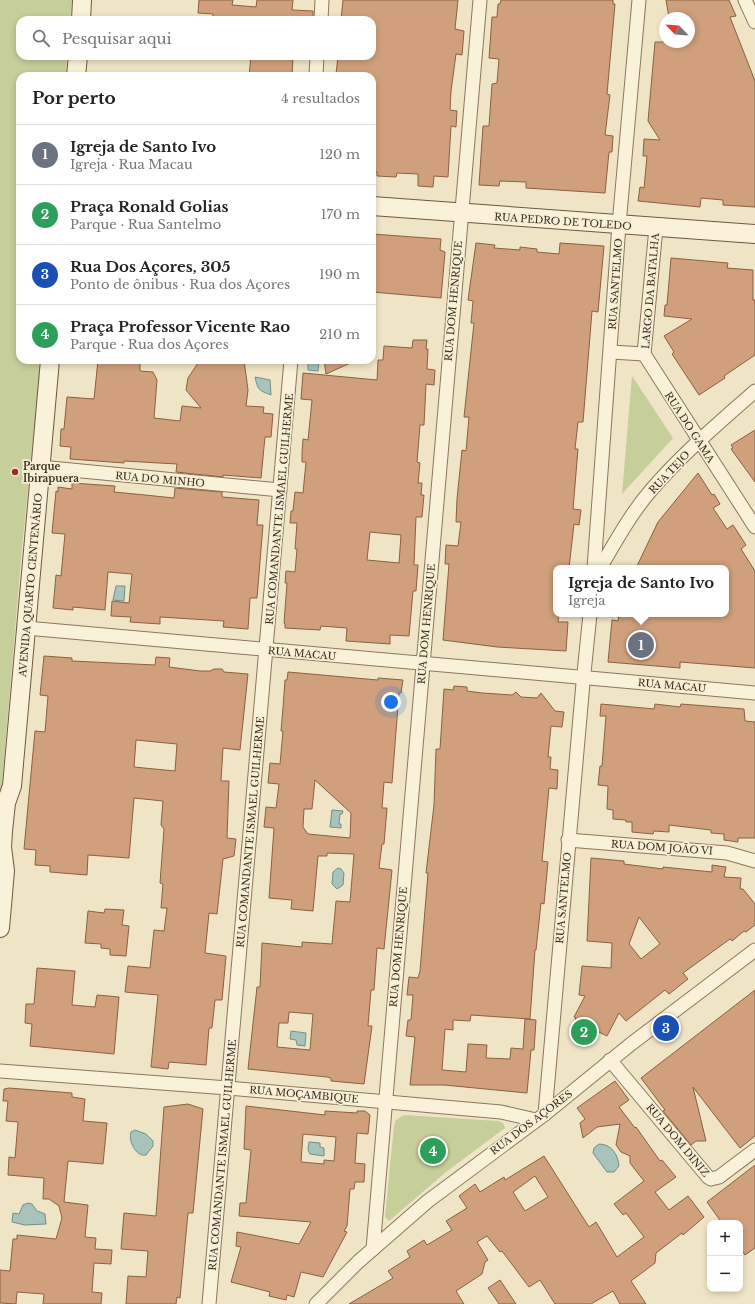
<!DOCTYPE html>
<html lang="pt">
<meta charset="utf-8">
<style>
:root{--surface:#fff;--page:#f6f6f6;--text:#222;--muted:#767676;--line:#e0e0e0;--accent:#1a73e8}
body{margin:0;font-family:"Libre Baskerville",serif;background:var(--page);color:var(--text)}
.controls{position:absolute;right:12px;bottom:12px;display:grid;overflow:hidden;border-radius:8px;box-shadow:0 2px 6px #0003}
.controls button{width:36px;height:36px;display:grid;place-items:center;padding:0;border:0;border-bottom:1px solid var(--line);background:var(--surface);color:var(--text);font:20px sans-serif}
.compass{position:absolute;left:659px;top:12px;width:36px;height:36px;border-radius:50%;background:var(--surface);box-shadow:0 2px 6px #0003;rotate:295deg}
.you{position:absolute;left:391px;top:702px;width:14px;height:14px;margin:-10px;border:3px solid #fff;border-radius:50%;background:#1a73e8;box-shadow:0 0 0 6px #1a73e833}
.badge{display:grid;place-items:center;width:26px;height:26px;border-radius:50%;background:var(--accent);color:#fff;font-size:13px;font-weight:700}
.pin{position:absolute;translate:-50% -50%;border:2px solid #fff;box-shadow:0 1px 4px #0006}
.popup{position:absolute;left:553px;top:565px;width:176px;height:52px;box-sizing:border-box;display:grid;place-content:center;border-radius:8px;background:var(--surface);filter:drop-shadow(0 1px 3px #0005);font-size:13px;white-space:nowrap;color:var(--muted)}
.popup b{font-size:15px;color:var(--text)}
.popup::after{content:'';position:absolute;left:50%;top:100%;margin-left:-8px;border:8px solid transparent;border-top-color:var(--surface)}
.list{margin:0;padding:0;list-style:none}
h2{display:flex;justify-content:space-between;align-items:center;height:52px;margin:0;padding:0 16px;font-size:17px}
h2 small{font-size:13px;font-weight:400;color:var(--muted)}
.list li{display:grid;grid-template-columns:26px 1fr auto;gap:12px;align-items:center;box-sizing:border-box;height:60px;padding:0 16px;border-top:1px solid var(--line)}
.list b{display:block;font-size:15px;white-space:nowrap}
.list p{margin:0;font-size:13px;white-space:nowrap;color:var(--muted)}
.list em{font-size:13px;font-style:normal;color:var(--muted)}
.icon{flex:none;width:22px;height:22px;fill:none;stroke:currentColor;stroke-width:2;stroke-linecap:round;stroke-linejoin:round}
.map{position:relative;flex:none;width:755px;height:1304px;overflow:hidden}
.search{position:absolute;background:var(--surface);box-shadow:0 2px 6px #0003;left:16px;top:16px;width:360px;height:44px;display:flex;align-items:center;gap:10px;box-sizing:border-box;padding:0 14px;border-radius:12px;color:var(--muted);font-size:15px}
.panel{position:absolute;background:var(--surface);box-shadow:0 2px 6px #0003;left:16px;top:72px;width:360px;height:292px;border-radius:12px}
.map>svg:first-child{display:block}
.green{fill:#c6ce99}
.water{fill:#a7c3bc;stroke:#6d928a}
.building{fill:#cfa07b;stroke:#8b6040;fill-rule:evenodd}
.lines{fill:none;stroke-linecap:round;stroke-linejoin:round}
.street-casing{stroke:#8c765b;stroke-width:15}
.secondary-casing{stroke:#6e573e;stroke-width:20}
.street{stroke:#faf1da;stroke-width:13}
.secondary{stroke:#faf1da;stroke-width:18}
.poi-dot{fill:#9c2c29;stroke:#f7eed6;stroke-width:1.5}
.labels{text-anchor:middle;stroke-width:3.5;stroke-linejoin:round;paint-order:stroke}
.street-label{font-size:10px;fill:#3b2e1f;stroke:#f7eed6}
.poi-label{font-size:10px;font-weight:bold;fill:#3b2e1f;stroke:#f7eed6;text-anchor:start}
</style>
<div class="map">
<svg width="755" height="1304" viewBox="0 0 755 1304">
<rect width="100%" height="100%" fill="#f0e4c6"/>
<!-- green -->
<g class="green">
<polygon points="0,0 72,0 70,20 20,20 20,56 67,56 66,76 20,76 20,360 41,360 22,547 0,808"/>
<polygon points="632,376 673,438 622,494"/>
<polygon points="579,1026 598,1037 586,1047 577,1046"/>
<polygon points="404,1115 498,1121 503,1123 505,1128 446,1172 389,1221 385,1217 394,1126 396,1120"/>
</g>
<!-- water -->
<g class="water">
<polygon points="308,360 319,360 318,371 308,370"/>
<path d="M255,377L270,380L271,395C258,390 258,390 255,377Z"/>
<polygon points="116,586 125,586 124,601 113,600"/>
<polygon points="332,810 343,811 342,814 340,814 339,824 341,824 341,828 330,827"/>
<polygon points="338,868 341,869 344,873 343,885 337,889 332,884 333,872"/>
<polygon points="291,1031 306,1033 305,1046 297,1045 296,1040 290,1039"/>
<path d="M135,1130L146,1134L153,1141V1146L146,1155C136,1157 128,1141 131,1132Z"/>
<polygon points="309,1142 320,1143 320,1147 324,1148 324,1156 310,1154 308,1150"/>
<path d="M599,1144C611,1144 618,1154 619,1166L614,1172H607L593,1153L594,1148Z"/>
<polygon points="28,1203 32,1204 37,1211 45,1214 46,1224 25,1225 12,1222 13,1213 19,1214 23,1205"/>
</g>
<!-- building -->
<g class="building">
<polygon points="199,0 233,0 232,5 256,7 257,0 293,0 292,10 313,11 313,20 213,20 213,14 198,13"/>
<polygon points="343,0 458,0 455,29 464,31 462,55 456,54 451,91 450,110 457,111 456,127 451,126 448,177 434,176 433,187 418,186 418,174 397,173 396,177 377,176 377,172 372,171 372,76 337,76 336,74 338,56 372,56 372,20 341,20"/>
<polygon points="501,0 613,0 613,4 615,4 607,94 610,95 605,135 613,136 612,152 609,152 605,193 526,188 526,182 500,181 499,186 479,185 483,126 489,126 492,84 497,83 499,59 489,58 492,17 497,17 498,4 500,4"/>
<polygon points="666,0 729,0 736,16 730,17 755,81 755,207 723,205 723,200 701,198 700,207 638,201 640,187 644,188 647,156 643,156 644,139 660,140 648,121 655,42 689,42 689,18 669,18"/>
<polygon points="251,56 293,56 292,76 249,76"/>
<polygon points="372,234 441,239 440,250 445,252 441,298 372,292"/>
<polygon points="476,243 495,245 494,248 520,250 520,247 537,249 537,252 559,254 560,243 604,246 598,312 592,311 583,422 578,422 575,449 578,449 573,509 581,510 579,525 574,524 569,568 556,568 556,614 559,614 558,622 568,622 566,651 497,647 443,640 449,564 445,564 446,545 458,546 461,522 456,522 457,499 462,450 466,451 469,417 464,417 474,323 471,323 473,301 468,300"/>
<polygon points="671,258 728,263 727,268 753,270 753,300 755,300 755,355 724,376 725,378 699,395 672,354 674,352 664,336 692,319 664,316 665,305 667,305"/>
<path d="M413,340H427L426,349H428L427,369L435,370L434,385L426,384L424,425H420L417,462L420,463L418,483H422L421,495H424L422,517H416L414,565H418L416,591H413L409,636L390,635V644L346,641L347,628L321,626L320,630L285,628V624L284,623L287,583H285L286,571L295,572L297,549H295L297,523H290L291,511H293L295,492L303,493L306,462H302V452L303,439L308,440L312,400L301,399L303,373L377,380L378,360H383L384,346L412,348ZM370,532L401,535L399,563L367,560Z"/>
<polygon points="98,360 140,360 140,371 153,372 157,380 154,418 180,421 182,406 201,408 186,390 188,378 200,360 244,360 248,390 246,406 264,407 263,413 273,414 271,437 265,437 261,478 223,475 223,477 176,472 177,464 124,461 124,463 70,459 71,447 60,446 61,429 64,429 67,397 94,399"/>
<polygon points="324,360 357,360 326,374"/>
<polygon points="755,430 755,482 731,449 733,448 731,445"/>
<polygon points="698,473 712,495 714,494 720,504 713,508 727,529 733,525 746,545 741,549 755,571 755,668 680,662 680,668 608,662 612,620 618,621 619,614 726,614 726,568 636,568 658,522"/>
<polygon points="72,483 115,486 114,492 145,495 174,498 175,488 222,492 222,497 259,500 257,525 263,525 257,598 250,598 248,629 223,627 224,621 160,617 160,624 130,622 131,617 111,616 112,601 129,603 132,574 108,572 105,610 73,607 73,610 53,608 56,575 61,576 65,534 52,533 56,491 58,492 58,487 72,489"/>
<path d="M44,656L72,658V661L155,665L156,657L170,658L169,667L200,671H210L214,669H222L224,672L248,674L240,750L223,748L221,781H229L227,838L236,839L234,856L223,859L217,914L209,913L205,953L226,956L222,1000H215L212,1028H209L206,1065L169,1062L168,1069L151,1067L158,995L125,992L128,966L150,968L154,930L164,931L167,908H161L163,884L160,883L164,829L161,825L163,801L134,798L129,858L88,855L87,875L50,872V866L35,865L36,850L24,849L35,731L45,732L48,696L40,695ZM136,740L177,744L175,771L134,767Z"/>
<path d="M288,672L378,680V678L403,680L401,693H399L392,783L384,782L382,808H387L384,844H382L379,868L392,870L384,949L377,948L374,990H371L368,1026H372L364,1084L331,1081V1078L327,1077L248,1069L257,987H260L262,943L302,947V942L332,944L336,901L350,902L354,854L327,853V856H318L313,911L291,909L292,900L269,898L274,828L264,827L266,807L276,808L279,784L268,783L270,763L280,764L283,731H281L283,708L285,680H287ZM315,780L351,813L350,838L308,834L303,827L304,809H312ZM289,1012L313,1014L310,1050L277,1047L279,1023H288Z"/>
<polygon points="454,686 467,687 467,691 482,693 512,695 516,692 521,697 537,698 541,693 555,711 564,712 562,727 551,726 548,757 551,757 550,769 558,770 557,789 549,788 542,861 548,862 544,904 541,903 536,950 535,950 530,1019 471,1015 470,1021 453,1020 453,1030 445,1029 442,1070 466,1072 468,1044 487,1045 486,1058 510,1059 511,1048 523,1049 525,1019 536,1020 534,1050 531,1050 527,1093 444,1085 410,1085 415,1037 406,1036 408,1020 411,1020 413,995 407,995 409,977 418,978 420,971 428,873 426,873 434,805 436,749 440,749 444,689 453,690"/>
<polygon points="601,704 654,709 655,704 680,707 681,704 744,709 745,721 755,722 755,838 738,838 738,842 724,840 724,834 711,833 711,830 669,825 669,832 654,831 653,834 632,832 632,822 626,822 626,820 613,819 613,810 607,809 608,786 598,785 600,766 602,766 606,716 600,716"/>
<path d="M591,858L624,861V864L663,869V867L712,872V865L726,867L724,877L741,878L740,889H743L755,904V925L746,932L744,931L732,941L730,939L683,973L688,979L669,994L665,990L626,1021L619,1013L607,1036L575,1020L576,1018L574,1017L585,996L579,995L582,966L611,968L612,943L587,941ZM639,917L660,944L641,959L629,944Z"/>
<polygon points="105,909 124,910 122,925 129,926 126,956 110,955 110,949 101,948 101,944 85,943 88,911 104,913"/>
<polygon points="37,968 75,971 72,1005 95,1007 97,995 119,997 114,1054 30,1046 32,1024 25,1023 26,1004 34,1004"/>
<polygon points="755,990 755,1136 740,1148 693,1087 706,1141 696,1141 691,1145 663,1111 665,1110 641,1078"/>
<path d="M615,1081L629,1100L619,1107L635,1128L636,1127L660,1161L662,1160L676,1177L655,1192L669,1210L688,1196L704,1217L683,1235L682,1233L656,1253L655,1263L631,1281L646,1304H620L613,1291L591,1304H555L540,1280L529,1287L502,1251L500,1252L487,1236L477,1242L488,1260L485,1262L482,1274L456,1291L464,1304H349L393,1278L388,1271L410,1257L407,1251L424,1240L427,1245L452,1230L446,1221L467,1208L459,1196L475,1184L480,1192L504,1177L505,1180L544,1156L589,1227L596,1222L617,1257L644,1237L626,1213L623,1215L614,1204L644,1181L630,1163V1156L621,1152L616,1145L620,1124L597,1127L583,1138L580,1123L585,1119L577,1108ZM535,1176L548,1197L525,1211L513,1192Z"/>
<polygon points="9,1088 72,1093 72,1097 85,1099 83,1121 107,1123 103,1164 68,1161 64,1202 88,1205 85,1237 96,1238 95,1249 112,1250 111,1264 94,1263 92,1292 102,1293 101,1304 43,1304 44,1294 17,1292 16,1304 0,1303 0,1270 10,1271 13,1239 17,1239 17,1235 56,1239 62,1218 59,1206 49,1199 43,1199 44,1178 8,1175 9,1157 15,1158 18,1122 6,1121 8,1101 3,1101 4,1089"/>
<polygon points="188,1104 203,1109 193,1213 188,1213 180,1298 177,1297 176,1304 126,1304 128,1276 146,1277 148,1251 121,1249 124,1213 156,1216 164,1107"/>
<path d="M246,1106L325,1115V1111L357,1113V1111H365L370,1115L368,1134L357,1133L355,1163L365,1164L364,1182H355L354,1189H350L347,1226L344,1231L347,1232L323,1277L301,1272L294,1297L287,1295L286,1300L269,1296L270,1292L231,1282L241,1247L236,1246L237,1232L299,1244L311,1222L239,1216L240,1203H246L251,1150L244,1149ZM303,1134L336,1137L334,1161L324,1160V1164L301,1162Z"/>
<polygon points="755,1165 755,1248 745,1255 740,1248 740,1223 722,1223 707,1202"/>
<polygon points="500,1280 516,1304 499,1304 488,1288"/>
</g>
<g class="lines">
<!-- street casing -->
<g class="street-casing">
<g id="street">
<polyline points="745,0 755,22"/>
<polyline points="321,20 322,0"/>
<polyline points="316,76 317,56"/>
<polyline points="611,352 644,354"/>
<polyline points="644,354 755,527"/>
<polyline points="644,354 656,228"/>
<polyline points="40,467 280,490"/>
<polyline points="594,568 619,225 639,0"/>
<path d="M600,568C616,541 631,513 652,489C683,453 720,422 755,391"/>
<polyline points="26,628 578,677"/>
<polyline points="584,673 590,614"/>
<polyline points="589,678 755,693"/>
<polyline points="568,840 727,853 755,861"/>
<polyline points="610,1060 708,1177 711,1179 719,1177 755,1150"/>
<polyline points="0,1071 228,1088 501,1112 536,1120"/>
<polyline points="545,1114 583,683"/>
<polyline points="373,1249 480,0"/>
<polyline points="209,1304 291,360"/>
<polyline points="316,1304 358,1262 428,1201 545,1114 631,1044 755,950"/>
</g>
</g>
<!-- secondary casing -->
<g class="secondary-casing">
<g id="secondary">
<polyline points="81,20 82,0"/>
<polyline points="76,76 78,56"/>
<polyline points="372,206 755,234"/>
<polyline points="0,928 5,871 2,847 3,831 6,803 12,786 50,360"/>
</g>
</g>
<!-- street -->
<use href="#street" class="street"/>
<!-- secondary -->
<use href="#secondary" class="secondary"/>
</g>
<!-- markers -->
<circle class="poi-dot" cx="15" cy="472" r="4"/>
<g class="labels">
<!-- street labels -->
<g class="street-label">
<text transform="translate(563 221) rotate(4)" y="4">RUA PEDRO DE TOLEDO</text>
<text transform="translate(615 284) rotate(-86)" y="4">RUA SANTELMO</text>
<text transform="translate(650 291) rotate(-85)" y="4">LARGO DA BATALHA</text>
<text transform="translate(453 301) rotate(-85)" y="4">RUA DOM HENRIQUE</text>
<text transform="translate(690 427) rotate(57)" y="4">RUA DO GAMA</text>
<text transform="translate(669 472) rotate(-47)" y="4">RUA TEJO</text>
<text transform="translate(160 479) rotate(5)" y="4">RUA DO MINHO</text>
<text transform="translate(279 509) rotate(-85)" y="4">RUA COMANDANTE ISMAEL GUILHERME</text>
<text transform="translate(30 585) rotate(-85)" y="4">AVENIDA QUARTO CENTENÁRIO</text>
<text transform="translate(426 624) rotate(-85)" y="4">RUA DOM HENRIQUE</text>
<text transform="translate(302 653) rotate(5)" y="4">RUA MACAU</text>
<text transform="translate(672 685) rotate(5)" y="4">RUA MACAU</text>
<text transform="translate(250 832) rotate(-85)" y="4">RUA COMANDANTE ISMAEL GUILHERME</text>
<text transform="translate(662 847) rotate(4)" y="4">RUA DOM JOÃO VI</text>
<text transform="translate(563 898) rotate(-85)" y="4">RUA SANTELMO</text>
<text transform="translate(398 947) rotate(-85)" y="4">RUA DOM HENRIQUE</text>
<text transform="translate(304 1094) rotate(5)" y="4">RUA MOÇAMBIQUE</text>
<text transform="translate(531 1122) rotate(-37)" y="4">RUA DOS AÇORES</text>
<text transform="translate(678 1140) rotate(50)" y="4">RUA DOM DINIZ</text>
<text transform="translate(222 1155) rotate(-85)" y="4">RUA COMANDANTE ISMAEL GUILHERME</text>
</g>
<!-- poi labels -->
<g class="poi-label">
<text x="23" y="470">Parque<tspan x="23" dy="12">Ibirapuera</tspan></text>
</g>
</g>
</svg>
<div class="controls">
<button>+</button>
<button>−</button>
</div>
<svg class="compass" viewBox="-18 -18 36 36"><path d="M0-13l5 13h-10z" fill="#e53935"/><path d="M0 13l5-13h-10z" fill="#767676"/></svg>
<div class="you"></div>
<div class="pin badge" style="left:641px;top:645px;background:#6b7280">1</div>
<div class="popup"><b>Igreja de Santo Ivo</b>Igreja</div>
<div class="pin badge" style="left:584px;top:1032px;background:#2e9e5b">2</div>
<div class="pin badge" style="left:666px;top:1028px;background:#1a4fb4">3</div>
<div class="pin badge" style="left:433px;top:1151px;background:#2e9e5b">4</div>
<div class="search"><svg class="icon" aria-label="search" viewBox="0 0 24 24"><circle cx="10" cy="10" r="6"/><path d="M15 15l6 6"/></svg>Pesquisar aqui</div>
<section class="panel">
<h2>Por perto<small>4 resultados</small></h2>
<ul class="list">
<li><span class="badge" style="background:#6b7280">1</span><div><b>Igreja de Santo Ivo</b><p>Igreja · Rua Macau</p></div><em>120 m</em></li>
<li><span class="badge" style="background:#2e9e5b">2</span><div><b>Praça Ronald Golias</b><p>Parque · Rua Santelmo</p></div><em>170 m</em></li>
<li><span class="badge" style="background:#1a4fb4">3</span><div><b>Rua Dos Açores, 305</b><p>Ponto de ônibus · Rua dos Açores</p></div><em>190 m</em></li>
<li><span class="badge" style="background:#2e9e5b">4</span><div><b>Praça Professor Vicente Rao</b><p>Parque · Rua dos Açores</p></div><em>210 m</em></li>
</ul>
</section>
</div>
